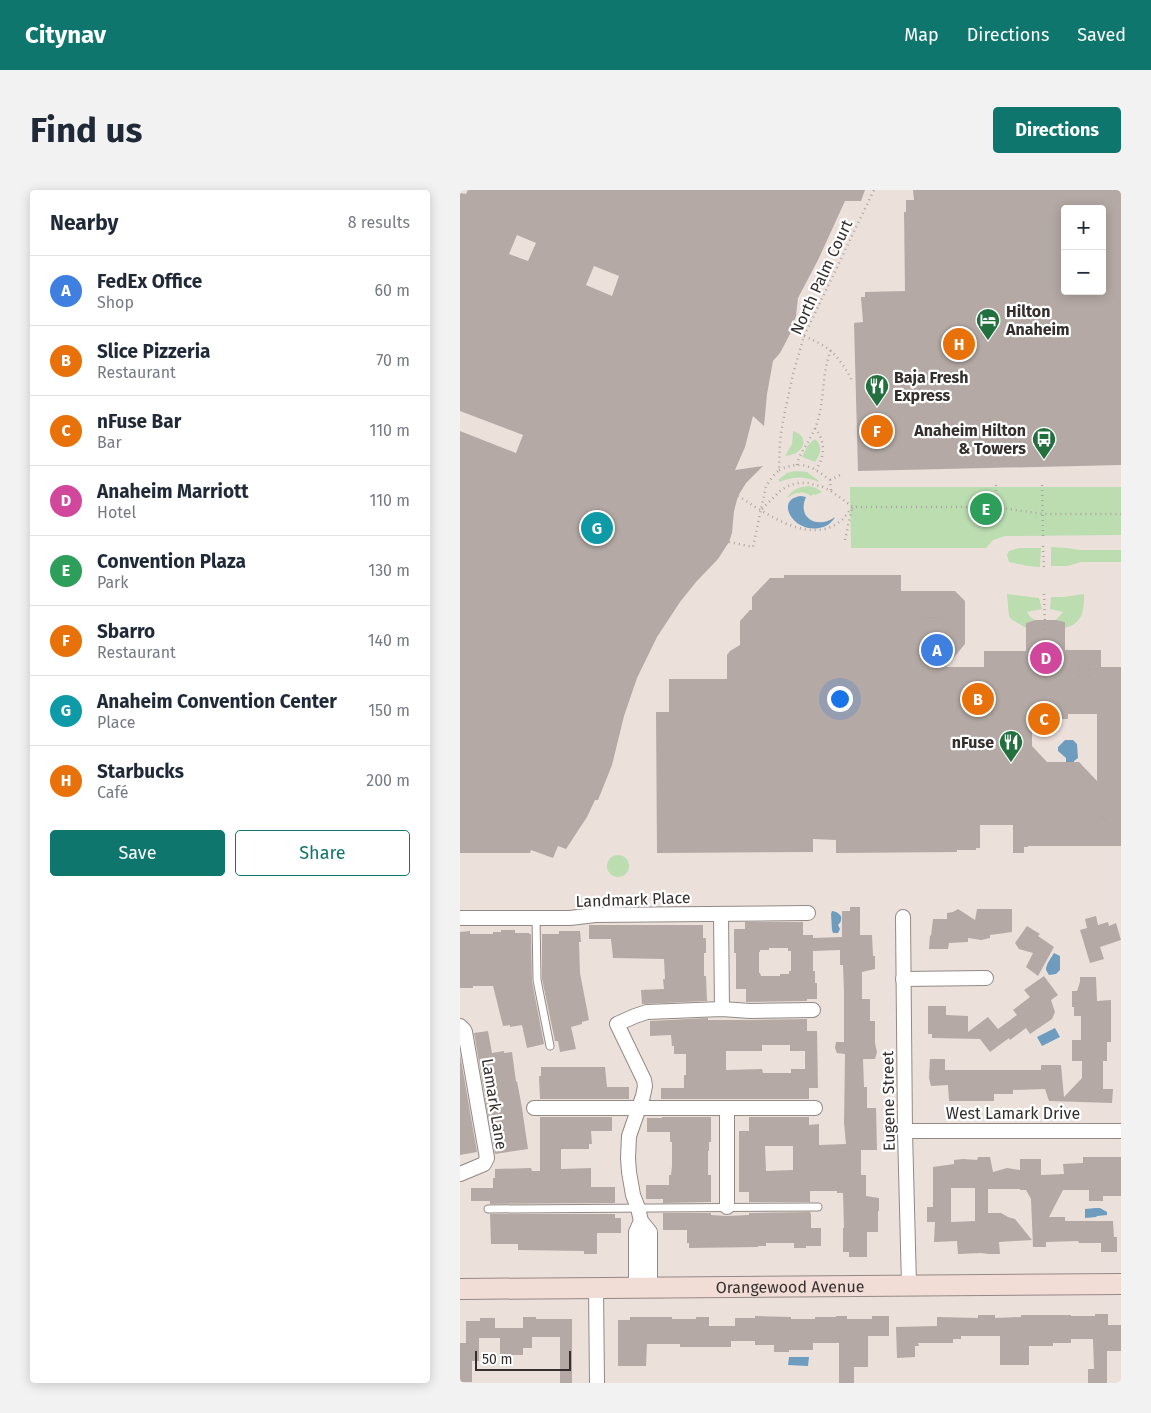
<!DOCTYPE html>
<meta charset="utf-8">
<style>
:root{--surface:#fff;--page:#f2f2f3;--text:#1f2937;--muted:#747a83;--line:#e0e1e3;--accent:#0f766e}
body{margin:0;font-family:"Fira Sans",sans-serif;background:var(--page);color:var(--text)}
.controls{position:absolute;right:15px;top:15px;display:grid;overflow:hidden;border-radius:5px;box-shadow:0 2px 12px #0003}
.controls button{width:45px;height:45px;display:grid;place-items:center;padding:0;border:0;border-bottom:1px solid var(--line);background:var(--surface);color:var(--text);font:25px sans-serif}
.scale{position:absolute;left:15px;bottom:12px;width:96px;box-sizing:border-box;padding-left:5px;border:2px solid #342f2d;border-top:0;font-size:14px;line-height:18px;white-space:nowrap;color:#342f2d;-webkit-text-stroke:4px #fff;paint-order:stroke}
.you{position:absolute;left:379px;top:508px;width:18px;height:18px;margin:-12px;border:4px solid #fff;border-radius:50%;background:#1a73e8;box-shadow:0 0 0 8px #1a73e833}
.badge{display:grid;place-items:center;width:32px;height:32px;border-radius:50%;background:var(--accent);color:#fff;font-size:16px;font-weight:700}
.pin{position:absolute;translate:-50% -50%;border:2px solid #fff;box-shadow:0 1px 5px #0006}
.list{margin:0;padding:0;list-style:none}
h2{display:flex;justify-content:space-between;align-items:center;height:65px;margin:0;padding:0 20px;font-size:21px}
h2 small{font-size:16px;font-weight:400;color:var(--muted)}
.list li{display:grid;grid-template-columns:32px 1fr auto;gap:15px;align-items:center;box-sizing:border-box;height:70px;padding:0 20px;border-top:1px solid var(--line)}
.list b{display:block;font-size:19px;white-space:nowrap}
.list p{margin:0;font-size:16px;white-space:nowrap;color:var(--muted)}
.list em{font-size:16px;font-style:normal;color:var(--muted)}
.actions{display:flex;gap:10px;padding:15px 20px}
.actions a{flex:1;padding:11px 0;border:1px solid var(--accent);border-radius:5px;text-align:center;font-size:18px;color:var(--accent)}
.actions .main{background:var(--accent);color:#fff}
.map{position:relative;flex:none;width:661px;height:1193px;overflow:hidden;border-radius:5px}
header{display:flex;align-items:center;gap:30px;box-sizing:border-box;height:70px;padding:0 25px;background:var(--accent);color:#fff}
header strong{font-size:24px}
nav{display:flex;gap:28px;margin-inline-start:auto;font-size:18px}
.intro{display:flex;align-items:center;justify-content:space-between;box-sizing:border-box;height:120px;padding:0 30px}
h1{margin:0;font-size:35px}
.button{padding:12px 22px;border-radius:5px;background:var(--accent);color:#fff;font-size:18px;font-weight:700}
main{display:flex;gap:30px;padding:0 30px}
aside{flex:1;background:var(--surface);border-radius:5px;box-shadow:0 2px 12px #0003}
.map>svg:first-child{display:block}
.green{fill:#bbddb0}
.water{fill:#6d9cbe}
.building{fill:#b4a9a4;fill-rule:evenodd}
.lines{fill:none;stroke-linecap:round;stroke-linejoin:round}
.lane-casing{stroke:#938984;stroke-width:9}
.street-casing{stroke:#938984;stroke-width:16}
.secondary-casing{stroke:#938984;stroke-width:22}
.path{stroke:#aea5a1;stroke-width:2.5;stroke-dasharray:1 4;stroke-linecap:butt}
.lane{stroke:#fff;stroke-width:7}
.street{stroke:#fff;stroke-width:14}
.secondary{stroke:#f1ddd6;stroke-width:20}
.labels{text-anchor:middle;stroke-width:4.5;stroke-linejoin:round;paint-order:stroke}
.street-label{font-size:16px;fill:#342f2d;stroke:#fff}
.poi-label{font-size:16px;font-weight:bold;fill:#342f2d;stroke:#fff;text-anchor:start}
</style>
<header>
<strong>Citynav</strong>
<nav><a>Map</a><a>Directions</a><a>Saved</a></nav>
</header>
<div class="intro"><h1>Find us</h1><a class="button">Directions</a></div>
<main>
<aside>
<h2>Nearby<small>8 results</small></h2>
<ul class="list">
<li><span class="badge" style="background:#3f7fe0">A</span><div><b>FedEx Office</b><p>Shop</p></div><em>60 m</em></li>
<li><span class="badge" style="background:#e8710a">B</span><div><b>Slice Pizzeria</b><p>Restaurant</p></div><em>70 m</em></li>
<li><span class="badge" style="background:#e8710a">C</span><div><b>nFuse Bar</b><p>Bar</p></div><em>110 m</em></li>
<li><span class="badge" style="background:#d1479c">D</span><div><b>Anaheim Marriott</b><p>Hotel</p></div><em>110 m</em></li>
<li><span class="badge" style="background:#2e9e5b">E</span><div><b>Convention Plaza</b><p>Park</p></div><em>130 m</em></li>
<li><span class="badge" style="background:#e8710a">F</span><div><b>Sbarro</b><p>Restaurant</p></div><em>140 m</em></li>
<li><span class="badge" style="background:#0f9aa8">G</span><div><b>Anaheim Convention Center</b><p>Place</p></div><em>150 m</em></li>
<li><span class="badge" style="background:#e8710a">H</span><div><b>Starbucks</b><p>Café</p></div><em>200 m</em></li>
</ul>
<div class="actions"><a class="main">Save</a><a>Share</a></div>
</aside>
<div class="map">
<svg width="661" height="1193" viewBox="0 0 661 1193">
<rect width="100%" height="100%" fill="#ece0db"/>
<!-- green -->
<g class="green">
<path d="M333,241C352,247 343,265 325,266L332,254Z"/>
<path d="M355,249C363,256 361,264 355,272L342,267L348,255Z"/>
<path d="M335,281L347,282L359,291L358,292C346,286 332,286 320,292L318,290L327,283Z"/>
<path d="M349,296L356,298L362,302L355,305L353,304L351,306C343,300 335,302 327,308C332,299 340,297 349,296Z"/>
<polygon points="390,297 661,297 661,345 545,346 533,350 526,358 391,358"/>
<polygon points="591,357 607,358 620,360 661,360 661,372 621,372 607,376 591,376"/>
<polygon points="559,358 581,358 580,377 568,376 549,372 547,365 549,361"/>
<polygon points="547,404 579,408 582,419 567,422 570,427 575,430 566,433 566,438 551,429 549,426"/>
<path d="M624,404C624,421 623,433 605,438V432L596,430L603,422L590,419L591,407H603Z"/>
<circle cx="158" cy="676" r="11"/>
</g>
<!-- water -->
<g class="water">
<path d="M341,306L346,307C336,330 360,339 375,327C372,333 366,337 359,338C333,343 314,309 341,306Z"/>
<polygon points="605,550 613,550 617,554 618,568 614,571 614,590 606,580 606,568 598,561 598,557"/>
<path d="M372,721C376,721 383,725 381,730C381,732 379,734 378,735L380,739L378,743H373L372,740L371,724Z"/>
<path d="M594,763L600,766V780L596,784L589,785L586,780C586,774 591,768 594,763Z"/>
<polygon points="595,838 600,847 582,856 577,847"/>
<polygon points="636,1018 640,1018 647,1022 647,1025 637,1026 636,1027 625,1028 625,1019"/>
<polygon points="329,1167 349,1167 348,1176 328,1175"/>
</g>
<!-- building -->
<g class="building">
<path d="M8,0H405L401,11H385L358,70L338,108L336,126L330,144L320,163L313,171L307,204L304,236L293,226L285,257L275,280L303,276L286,293L278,306L274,321L272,343L269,352L258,369L236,392L220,412L197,447L177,488L164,526L152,575L138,610H135L127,627L106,659L98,656L93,668L71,660L70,663H0V241L56,263L63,245L0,221V3L6,4ZM57,45L76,53L68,71L49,64ZM134,76L159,86L152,106L126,95Z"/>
<path d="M453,0H661V275L398,281L394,133L403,132L401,107H405V102L445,101L444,22H446V10H454ZM605,19H642V101H605Z"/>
<path d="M324,385H441V401H495L505,411V454L486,477H524V461H566V433L575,430H596L605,432V460H641V477H661V656H568V657H564V663H553V635H520V658H516V660H497V662L376,663V650L353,649V662L197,663L196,522H209V489H267V465L270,461L280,455V431L290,420H292V407L310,388H324ZM608,524H637V591L619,572H587L572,556V542H580L593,529H608Z"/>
<path d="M390,717H400V745H412L413,766H415V779L402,782V809H410V831H415V853L417,862L415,869H403L404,897H407V918H416L417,960H401V985H406V1006L419,1008V1021H418V1042H407V1067H389V1062H383V1038H384L383,1003H377V1001H350V1012H289V1002H279V941H289V927H349V935L359,934V955L386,954L384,933L385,864L377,863L375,858L376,852H384V802L383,775H380V760L353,761V781H355V793H357V809H347V811L286,812V799H276V763H274V739H285V732H343V745H353V748L382,747V721H390ZM309,758H328V761H331V781H329V784H320V786H301L300,783H299V762H300V760H309ZM305,956H333V980L306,981Z"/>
<polygon points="498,719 515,730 517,719 552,719 552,742 530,745 530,748 521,750 508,748 508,752 489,753 488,759 469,759 470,745 471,746 473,729 487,729 487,723 493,722"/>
<polygon points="636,726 638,735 648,732 649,736 656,733 661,750 640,757 644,769 630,773 620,740 627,738 625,729"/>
<polygon points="129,735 243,735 243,748 246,748 246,763 244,763 244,786 246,786 247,811 182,814 181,800 204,799 203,789 205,789 204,769 153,768 151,749 129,749"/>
<polygon points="567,736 580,744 578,746 594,757 578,786 566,777 573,763 559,759 555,753"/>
<polygon points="41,740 55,740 55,743 69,743 69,744 71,744 72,791 84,854 67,858 62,835 50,837 50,835 43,836 33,796 13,796 13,798 0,798 0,742 10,741 10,744 33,744 33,742 41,742"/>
<polygon points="99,741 120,741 121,752 119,752 120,783 129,830 122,832 122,834 111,837 116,859 100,862 98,851 95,851 82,789 82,744 99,744"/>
<polygon points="584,786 598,805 591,810 595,822 592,829 570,844 566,838 550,850 549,848 530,862 520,849 472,848 472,844 468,844 468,816 486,816 486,825 508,826 508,842 528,827 538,839 557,825 553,820 570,807 564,800"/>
<polygon points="620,787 636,787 637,811 651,810 651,852 647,852 647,871 643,871 643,899 653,899 652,913 589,911 585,899 553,900 553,904 534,904 534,911 489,911 488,895 471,896 469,888 470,869 485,869 485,880 581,880 581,875 601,875 604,907 622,888 622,871 612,871 612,850 621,850 621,826 614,826 614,817 612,817 612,801 617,801 620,792"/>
<path d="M248,828V830H290L347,829V841H357L358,898H349V909H201V898H224V885H226V864H214V856H212L211,845L190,846V831ZM302,855H330V861H345V879H331V883H303L302,879L266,880V861H302Z"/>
<polygon points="28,841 32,863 44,861 44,863 52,862 56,892 57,891 62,918 68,959 35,964 14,843"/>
<polygon points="0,864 17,962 0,965"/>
<polygon points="81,877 145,877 147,897 169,897 169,909 80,909 79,886 81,886"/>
<polygon points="80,927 152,927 152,941 131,941 132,954 129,954 129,959 101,959 101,979 131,978 131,997 155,997 155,1013 30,1014 30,1011 11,1011 11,998 33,998 33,988 35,988 35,979 71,978 72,981 80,981"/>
<polygon points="202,927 251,927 251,952 249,952 249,961 248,961 248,985 251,985 251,1012 203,1013 203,1009 186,1009 186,995 209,995 209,985 211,985 212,976 212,952 210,952 210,942 187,942 187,928 202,928"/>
<path d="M518,967H530L533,982L547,978L560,980V969H581V985L604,984L603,974L623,973V967H661V1006H643V1011H629V1000H603L589,1027H605V1031H653L654,1047H657V1062H641V1053H619L618,1051L586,1052V1057H573L571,1009L566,1000H560V999H528V1023H541L548,1027L555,1029L572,1050L539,1052L540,1064H529L521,1063L498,1064L497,1051L474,1052L475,1032H467V1017H473V977L494,974V970L503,969L517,970ZM491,998H515V1031L491,1032Z"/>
<polygon points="350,1022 351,1024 351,1038 361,1038 361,1056 346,1056 346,1058 334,1058 334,1053 306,1053 306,1056 298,1056 298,1057 229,1058 229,1053 227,1053 227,1040 203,1040 203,1023 251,1023 251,1025 267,1026 289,1025 289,1023"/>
<polygon points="30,1024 155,1024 155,1028 161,1028 161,1043 137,1043 137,1064 124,1064 124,1061 58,1060 58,1054 31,1054"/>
<polygon points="635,1124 648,1124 648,1135 661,1135 661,1161 647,1161 647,1193 628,1193 628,1179 634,1179 633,1149 611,1149 611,1153 593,1153 593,1156 569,1156 569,1175 540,1175 540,1146 501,1146 501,1149 493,1149 493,1153 458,1153 459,1156 455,1156 455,1167 437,1168 436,1137 477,1136 477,1127 518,1128 518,1125 535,1125 535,1128 561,1127 561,1125 611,1125 611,1126 635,1126"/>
<polygon points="295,1126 331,1127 331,1129 355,1129 355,1127 376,1127 376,1126 387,1126 387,1129 412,1129 412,1126 429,1126 429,1146 408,1146 408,1177 394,1177 394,1193 379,1193 379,1153 353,1153 353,1160 329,1160 329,1162 314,1162 314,1155 295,1155 295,1151 271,1151 271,1157 220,1157 220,1154 187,1154 186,1176 158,1176 158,1130 170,1130 170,1127 212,1127 212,1129 236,1129 236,1127 249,1127 249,1136 275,1136 275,1128 295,1128"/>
<polygon points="63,1127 76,1127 76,1129 112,1129 112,1193 100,1193 100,1147 72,1147 72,1158 63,1158 63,1165 40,1165 40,1148 19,1148 19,1171 12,1171 12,1192 0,1192 0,1153 6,1153 6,1131 20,1131 20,1128 35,1128 35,1138 63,1138"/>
</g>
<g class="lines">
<!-- lane casing -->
<g class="lane-casing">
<g id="lane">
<polyline points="76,728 77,790 90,856"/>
<polyline points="28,1019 358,1017"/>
</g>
</g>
<!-- street casing -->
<g class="street-casing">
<g id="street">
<polyline points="261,724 262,819"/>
<polyline points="443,727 445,941 449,1095"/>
<polyline points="0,728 110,728 135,725 348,723"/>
<polyline points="443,789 526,788"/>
<polyline points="0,836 4,840 5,842 27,968 24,974 0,984"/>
<polyline points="74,918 355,918"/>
<polyline points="445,941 661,941"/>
<polyline points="267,1017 267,918"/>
<polyline points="176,1096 176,1042 181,1031"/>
<polyline points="190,1096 190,1042 181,1031 178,1018 173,1005 169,982 168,968 169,946 183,906 185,896 184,890 157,834 175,826 187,822 262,819 290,821 353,820"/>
<polyline points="136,1097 137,1193"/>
</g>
</g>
<!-- secondary casing -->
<g class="secondary-casing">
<g id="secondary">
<path id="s1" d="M0,1099L661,1094"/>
</g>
</g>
<!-- path -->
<g class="path">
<path d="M344,146C371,158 376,163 391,188V191"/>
<path d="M355,238C366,252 365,266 356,280"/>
<path d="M337,275C340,261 351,250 356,236C365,212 361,185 371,160"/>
<path d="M319,280C341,270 352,276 370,290L371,301"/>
<polyline points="370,290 380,285"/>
<polyline points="536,295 536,316"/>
<polyline points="582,295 583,348"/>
<path d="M278,306C306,323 351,358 383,329C386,325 389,321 393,317"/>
<polyline points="302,319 321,300 330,295 339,293 348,293 363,297 371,301 393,317 536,317 583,324 661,324"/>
<polyline points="385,350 392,318"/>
<polyline points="269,352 293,357 306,296 313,286 319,280 320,250 324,226 333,184 344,146 414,0"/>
<polyline points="583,356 584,378"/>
<polyline points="584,404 585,440"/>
<polyline points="465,427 465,430"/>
<polyline points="470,427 470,430"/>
<polyline points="475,427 475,430"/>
<polyline points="481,427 481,430"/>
<polyline points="618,474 619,474"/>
<polyline points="629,475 631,475"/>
<polyline points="618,479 619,479"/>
<polyline points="629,479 631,480"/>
<polyline points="618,486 619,486"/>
<polyline points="629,486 631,486"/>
<polyline points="642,628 643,626"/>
<polyline points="645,631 647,630"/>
</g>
<!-- lane -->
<use href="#lane" class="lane"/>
<!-- street -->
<use href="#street" class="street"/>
<!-- secondary -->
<use href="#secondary" class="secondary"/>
</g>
<!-- icons -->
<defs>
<g id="hotel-pin" transform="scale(1.25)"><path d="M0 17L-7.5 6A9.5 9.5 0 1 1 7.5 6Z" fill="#23703f" stroke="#fff"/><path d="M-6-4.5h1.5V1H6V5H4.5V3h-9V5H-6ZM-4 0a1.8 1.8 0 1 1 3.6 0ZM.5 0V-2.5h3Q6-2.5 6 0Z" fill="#fff"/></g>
<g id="restaurant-pin" transform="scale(1.25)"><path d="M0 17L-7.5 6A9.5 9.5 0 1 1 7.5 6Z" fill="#23703f" stroke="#fff"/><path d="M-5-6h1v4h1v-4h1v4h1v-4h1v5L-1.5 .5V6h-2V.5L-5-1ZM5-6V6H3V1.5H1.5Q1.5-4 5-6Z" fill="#fff"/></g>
<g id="bus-pin" transform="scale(1.25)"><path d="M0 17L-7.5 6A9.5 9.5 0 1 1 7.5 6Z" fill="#23703f" stroke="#fff"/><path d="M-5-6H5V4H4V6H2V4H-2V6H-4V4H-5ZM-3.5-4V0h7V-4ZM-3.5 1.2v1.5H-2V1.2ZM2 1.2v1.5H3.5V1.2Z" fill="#fff"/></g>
</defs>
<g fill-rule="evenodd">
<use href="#hotel-pin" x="528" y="130"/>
<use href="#restaurant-pin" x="417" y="196"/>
<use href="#bus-pin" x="584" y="249"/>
<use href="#restaurant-pin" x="551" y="552"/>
</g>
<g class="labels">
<!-- street labels -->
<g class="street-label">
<text transform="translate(361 87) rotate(-65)" y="6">North Palm Court</text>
<text transform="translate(173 709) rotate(-2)" y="6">Landmark Place</text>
<text transform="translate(428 911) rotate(-91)" y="6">Eugene Street</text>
<text transform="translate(35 914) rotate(81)" y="6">Lamark Lane</text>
<text x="553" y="929">West Lamark Drive</text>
<text dy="6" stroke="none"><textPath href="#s1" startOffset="330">Orangewood Avenue</textPath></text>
</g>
<!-- poi labels -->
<g class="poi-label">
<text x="546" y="127">Hilton<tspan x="546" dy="18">Anaheim</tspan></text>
<text x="434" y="193">Baja Fresh<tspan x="434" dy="18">Express</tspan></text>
<text x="566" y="246" text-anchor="end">Anaheim Hilton<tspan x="566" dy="18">&amp; Towers</tspan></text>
<text x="534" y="558" text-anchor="end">nFuse</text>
</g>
</g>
</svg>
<div class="controls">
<button>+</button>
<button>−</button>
</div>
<div class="scale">50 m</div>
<div class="you"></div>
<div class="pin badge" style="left:477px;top:460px;background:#3f7fe0">A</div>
<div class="pin badge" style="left:518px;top:509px;background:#e8710a">B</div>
<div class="pin badge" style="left:584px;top:529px;background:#e8710a">C</div>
<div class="pin badge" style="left:586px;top:468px;background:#d1479c">D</div>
<div class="pin badge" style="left:526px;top:319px;background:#2e9e5b">E</div>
<div class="pin badge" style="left:417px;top:241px;background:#e8710a">F</div>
<div class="pin badge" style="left:137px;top:338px;background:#0f9aa8">G</div>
<div class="pin badge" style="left:499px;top:154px;background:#e8710a">H</div>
</div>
</main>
